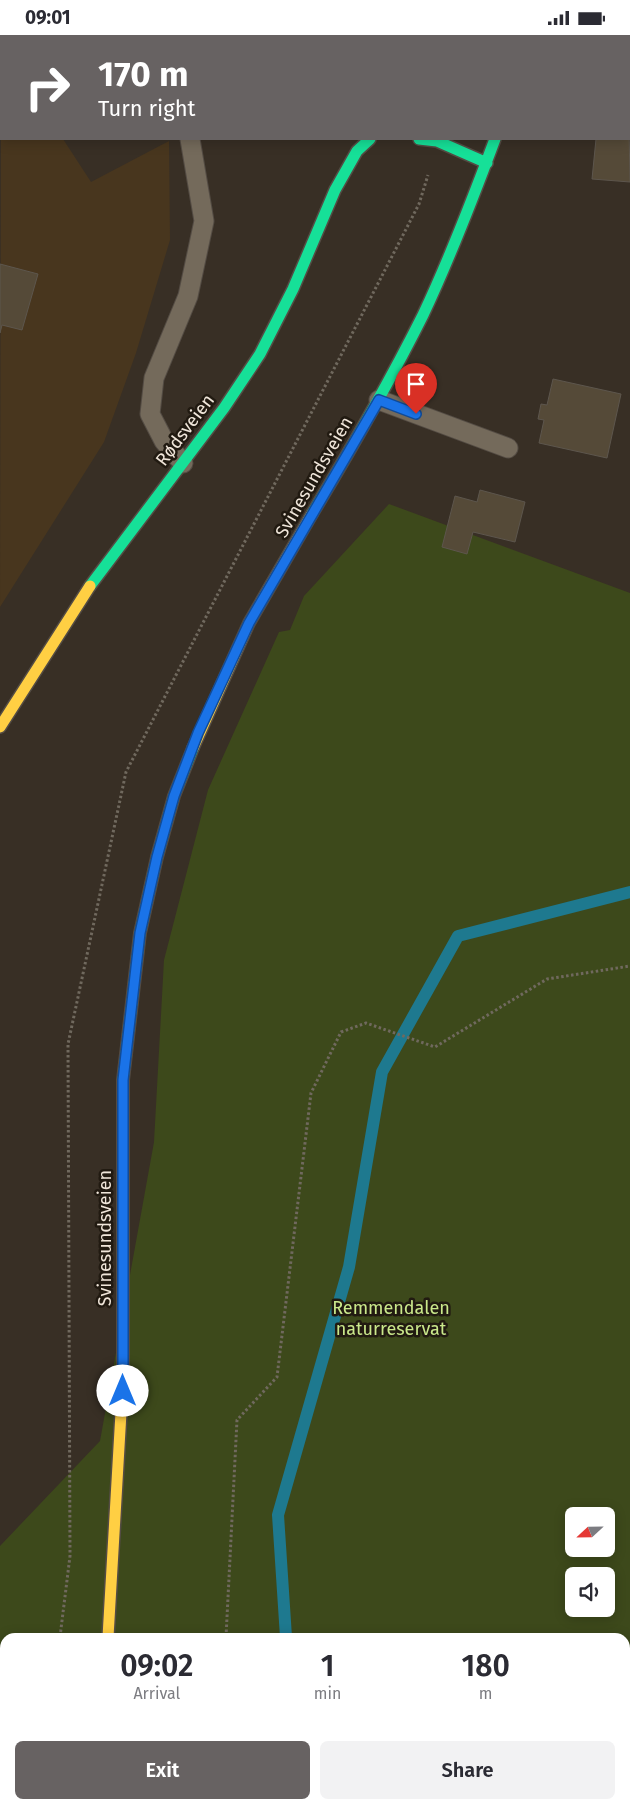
<!DOCTYPE html>
<meta charset="utf-8">
<style>
:root{--surface:#fff;--page:#f2f2f3;--text:#2b2b33;--muted:#7c7c81;--accent:#676262}
body{margin:0;font-family:"Fira Sans",sans-serif;background:var(--page);color:var(--text);height:100vh;display:flex;flex-direction:column;font-size:19px;white-space:nowrap}
*{box-sizing:border-box;margin:0}
p{font-size:16px;color:var(--muted)}
.icon{flex:none;width:28px;height:28px;fill:none;stroke:currentColor;stroke-width:2;stroke-linecap:round;stroke-linejoin:round}
.map{position:relative;flex:1;overflow:hidden}
.panel{position:absolute;left:0px;top:1598px;width:630px;height:176px;display:flex;flex-direction:column;background:var(--surface);border-radius:15px 15px 0 0;box-shadow:0 2px 12px #0003}
.panel>*{flex:none}
.guide{position:absolute;left:0px;top:0px;width:630px;height:105px;box-shadow:0 2px 12px #0003;background:#676262;color:#fff;overflow:hidden}
.needle{width:32px;rotate:248deg}
.tools{position:absolute;left:565px;top:1472px;display:grid;gap:10px}
.tools a{display:grid;place-items:center;width:50px;height:50px;border-radius:8px;background:var(--surface);box-shadow:0 2px 12px #0003;font-size:25px}
.pin{position:absolute;display:grid;place-items:center;width:42px;height:42px;color:#fff;margin:-51px -21px;border-radius:50% 50% 50% 0;rotate:-45deg;box-shadow:0 0 5px #0007}
.pin .icon{rotate:45deg}
.me{position:absolute;width:55px;margin:-28px;rotate:0deg;stroke-linejoin:round;filter:drop-shadow(0 0 4px #0008)}
.turn{display:flex;align-items:center;gap:18px;height:105px;padding:0 15px;font-size:22px}
.turn .icon{width:65px;height:65px;stroke-width:2.5}
.turn b{display:block;font-size:35px;line-height:42px}
.eta{display:flex;justify-content:space-evenly;align-items:center;height:85px;text-align:center}
.eta b{font-size:30px;font-weight:600;line-height:35px}
.button{display:flex;gap:10px;margin-top:auto;padding:10px 15px}
.button a{flex:1;height:58px;border-radius:8px;background:var(--accent);color:#fff;font-size:20px;font-weight:600;line-height:58px;text-align:center}
.button a+a{background:var(--page);color:var(--text)}
.status{display:flex;justify-content:space-between;align-items:center;height:35px;padding:0 25px;background:var(--surface);direction:ltr}
.status svg{height:14px;fill:currentColor}
.map>svg:first-child{display:block}
</style>
<div class="status"><b>09:01</b><svg viewBox="0 0 49 12"><path d="M0 12V9h3v3zM5 12V6h3v6zM10 12V3h3v9zM15 12V0h3v12zM26 1h20v11H26zM47 4h2v5h-2z"/></svg></div>
<div class="map">
<svg width="630" height="1773" viewBox="0 0 630 1773">
<rect width="100%" height="100%" fill="#382f25"/>
<path fill="#48361e" d="M1,73v31h62l28,43 78,-41 1,99 -34,113 -32,89 -104,165z"/>
<path fill="#3d491b" fill-rule="evenodd" d="M389,469l241,89v1215h-630v-262l100,-105 54,-299 10,-182 44,-170 71,-158 11,-2 14,-34zM574,1481h32v33h-32zM574,1541h32v33h-32zM5,1602h620v167h-620z"/>
<g fill="none" stroke-linecap="round" stroke-linejoin="round">
<path stroke="#1e798f" stroke-width="12" d="M286,1602l-8,-122 71,-248 33,-195 76,-136 172,-44
M364,1773l4,-4"/>
</g>
<path fill="#554a38" stroke="#5d564d" d="M629,94l1,53 -38,-3 4,-40h33z
M0,229l38,10 -16,56 -20,-5 -2,8z
M553,344l68,15 -14,64 -68,-15 5,-23 -6,-1 3,-15 6,1z
M480,455l45,12 -10,40 -42,-10 -6,22 -25,-7 13,-51 22,6z"/>
<g fill="none" stroke-linecap="round" stroke-linejoin="round">
<defs>
<path id="lane" d="M203,1l2,-1
M387,1v-1
M379,365l129,48
M183,428l-19,-22 -14,-27 4,-36 34,-82 16,-75 -14,-82"/>
<path id="street" d="M64,1l1,-1
M0,59l1,-1"/>
<path id="fast" d="M525,0v1
M419,104l18,2 50,22
M312,479c39,-65 77,-131 111,-199 27,-57 50,-117 72,-176
M90,551l134,-178 36,-54 33,-65 42,-99 22,-39 13,-12
M123,1343v-298l17,-147 17,-76 17,-61 19,-48
M86,1773l1,-4"/>
<path id="slow" d="M0,692l90,-141
M193,713l56,-125 63,-109
M108,1602l15,-259"/>
</defs>
<use href="#lane" stroke="#544c44" stroke-width="21"/>
<use href="#street" stroke="#544c44" stroke-width="30"/>
<use href="#fast" stroke="#544c44" stroke-width="14"/>
<use href="#slow" stroke="#544c44" stroke-width="14"/>
<path stroke="#70695e" stroke-width="3" stroke-dasharray="2.5 2.5" stroke-linecap="butt" d="M339,0v1
M463,1l1,-1
M60,1602l10,-81 -2,-512 58,-272 293,-568 9,-29
M226,1602l11,-217 40,-43 34,-284 30,-61 25,-9 69,24 112,-68 83,-13
M43,1773v-4
M255,1773l1,-4"/>
<use href="#lane" stroke="#746a5b" stroke-width="19"/>
<use href="#street" stroke="#746a5b" stroke-width="28"/>
<use href="#fast" stroke="#16e098" stroke-width="11"/>
<use href="#slow" stroke="#ffcf43" stroke-width="11"/>
</g>
<g fill="none" stroke-linecap="round" stroke-linejoin="round">
<defs>
<path id="route" d="M123,1356v-311l17,-147 17,-76 17,-61 24,-63 51,-110 130,-223 37,14"/>
</defs>
<use href="#route" stroke="#114b97" stroke-width="12"/>
<use href="#route" stroke="#1a73e8" stroke-width="9"/>
</g>
<g text-anchor="middle" dominant-baseline="central" stroke-width="5" stroke-linejoin="round" paint-order="stroke">
<g font-size="18" fill="#f0e6da" stroke="#211a11">
<text transform="translate(185 395) rotate(-53)">Rødsveien</text>
<text transform="translate(314 442) rotate(-60)">Svinesundsveien</text>
<text transform="translate(105 1203) rotate(-90)">Svinesundsveien</text>
</g>
<g font-size="18" fill="#cae88b" stroke="#211a11">
<text x="391" y="1273">Remmendalen<tspan x="391" dy="21">naturreservat</tspan></text>
</g>
</g>
</svg>
<div class="tools">
<a><svg class="needle" viewBox="-14 -14 28 28"><path d="M0-13l5 13h-10z" fill="#e53935"/><path d="M0 13l5-13h-10z" fill="#7c7c81"/></svg></a>
<a><svg class="icon" aria-label="sound" viewBox="0 0 24 24"><path d="M4 9h4l5-4v14l-5-4H4zM17 9q2 3 0 6"/></svg></a>
</div>
<div class="pin" style="left:416px;top:379px;background:#d93025"><svg class="icon" aria-label="arrive" viewBox="0 0 24 24"><path d="M6 21V4h12l-3 4 3 4H6"/></svg></div>
<svg class="me" style="left:123px;top:1356px" viewBox="-20 -20 40 40"><circle r="19" fill="#fff"/><path d="M0-13L10 11 0 6-10 11z" fill="#1a73e8"/></svg>
<div class="guide">
<div class="turn"><svg class="icon" aria-label="right" viewBox="0 0 24 24"><path d="M7 20v-9h11M14 6l5 5-5 5"/></svg><div><b>170 m</b>Turn right</div></div>
</div>
<section class="panel">
<div class="eta">
<div><b>09:02</b><p>Arrival</p></div>
<div><b>1</b><p>min</p></div>
<div><b>180</b><p>m</p></div>
</div>
<div class="button"><a>Exit</a><a>Share</a></div>
</section>
</div>
